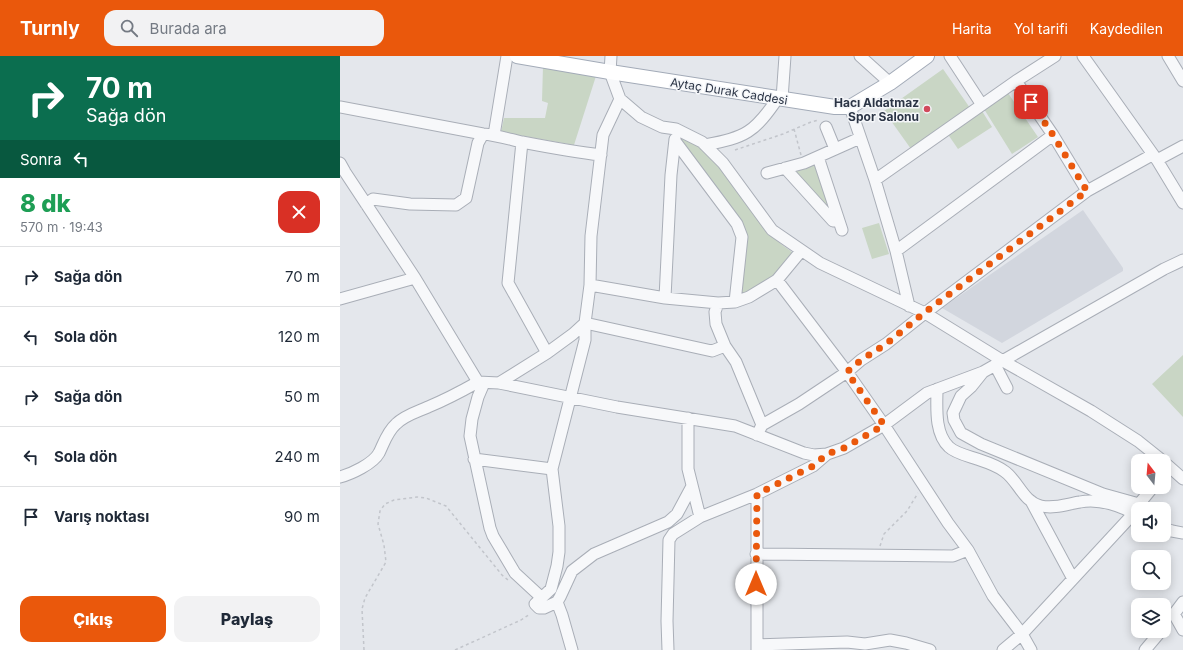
<!DOCTYPE html>
<html lang="tr">
<meta charset="utf-8">
<style>
:root{--surface:#fff;--page:#f2f2f3;--text:#1f2937;--muted:#747a83;--line:#e0e1e3;--accent:#ea580c}
body{margin:0;font-family:Inter,sans-serif;background:var(--page);color:var(--text);height:100vh;display:flex;flex-direction:column;font-size:15px;white-space:nowrap}
*{box-sizing:border-box;margin:0}
p{font-size:13px;color:var(--muted)}
.icon{flex:none;width:22px;height:22px;fill:none;stroke:currentColor;stroke-width:2;stroke-linecap:round;stroke-linejoin:round}
.map{position:relative;flex:1;overflow:hidden}
.sheet{display:flex;flex-direction:column;background:var(--surface);width:340px}
.sheet>*{flex:none}
.hud{background:#0b6e4f;color:#fff;overflow:hidden}
.needle{width:26px;rotate:344deg}
.buttons{position:absolute;left:791px;top:398px;display:grid;gap:8px}
.buttons a{display:grid;place-items:center;width:40px;height:40px;border-radius:8px;background:var(--surface);box-shadow:0 2px 10px #0003;font-size:20px}
.pin{position:absolute;display:grid;place-items:center;width:34px;height:34px;color:#fff;margin:-17px;border-radius:8px;box-shadow:0 2px 6px #0006}
.me{position:absolute;width:44px;margin:-22px;rotate:0deg;stroke-linejoin:round;filter:drop-shadow(0 0 3px #0008)}
.turn{display:flex;align-items:center;gap:14px;height:84px;padding:0 20px;font-size:18px}
.turn .icon{width:52px;height:52px;stroke-width:2.5}
.turn b{display:block;font-size:28px;line-height:34px}
.then{display:flex;align-items:center;height:38px;padding:0 20px;background:#0003;gap:8px;font-size:15px}
.round{display:grid;place-items:center;flex:none;width:42px;height:42px;border-radius:12px;background:var(--page)}
.summary{display:flex;align-items:center;justify-content:space-between;height:68px;padding:0 20px}
h1{font-size:24px;font-weight:800;line-height:30px;color:#1e9e55}
.action{display:flex;gap:8px;margin-top:auto;padding:8px 20px}
.action a{flex:1;height:46px;border-radius:12px;background:var(--accent);color:#fff;font-size:16px;font-weight:800;line-height:46px;text-align:center}
.action a+a{background:var(--page);color:var(--text)}
ul{padding:0;list-style:none}
li{display:flex;align-items:center;gap:12px;height:60px;padding:0 20px;border-top:1px solid var(--line)}
li div{flex:1}
li b{display:block;font-size:15px}
li em{font-style:normal}
header{display:flex;align-items:center;gap:24px;box-sizing:border-box;height:56px;padding:0 20px;background:var(--accent);color:#fff}
header strong{font-size:19px}
nav{display:flex;gap:22px;margin-inline-start:auto;font-size:14px}
.search{width:280px;height:36px;background:var(--page);display:flex;align-items:center;gap:10px;box-sizing:border-box;padding:0 14px;border-radius:12px;color:var(--muted);font-size:15px}
main{display:flex;flex:1;min-height:0}
.map>svg:first-child{display:block}
</style>
<header>
<strong>Turnly</strong>
<div class="search"><svg class="icon" aria-label="search" viewBox="0 0 24 24"><circle cx="10" cy="10" r="6"/><path d="M15 15l6 6"/></svg>Burada ara</div>
<nav><a>Harita</a><a>Yol tarifi</a><a>Kaydedilen</a></nav>
</header>
<main>
<section class="sheet">
<div class="hud">
<div class="turn"><svg class="icon" aria-label="right" viewBox="0 0 24 24"><path d="M7 20v-9h11M14 6l5 5-5 5"/></svg><div><b>70 m</b>Sağa dön</div></div>
<div class="then">Sonra<svg class="icon" aria-label="left" viewBox="0 0 24 24"><path d="M17 20v-9H6M10 6l-5 5 5 5"/></svg></div>
</div>
<div class="summary"><div><h1>8 dk</h1><p>570 m · 19:43</p></div><a class="round" style="background:#d93025;color:#fff"><svg class="icon" aria-label="close" viewBox="0 0 24 24"><path d="M6 6l12 12M18 6L6 18"/></svg></a></div>
<ul>
<li><svg class="icon" aria-label="right" viewBox="0 0 24 24"><path d="M7 20v-9h11M14 6l5 5-5 5"/></svg><div><b>Sağa dön</b></div><em>70 m</em></li>
<li><svg class="icon" aria-label="left" viewBox="0 0 24 24"><path d="M17 20v-9H6M10 6l-5 5 5 5"/></svg><div><b>Sola dön</b></div><em>120 m</em></li>
<li><svg class="icon" aria-label="right" viewBox="0 0 24 24"><path d="M7 20v-9h11M14 6l5 5-5 5"/></svg><div><b>Sağa dön</b></div><em>50 m</em></li>
<li><svg class="icon" aria-label="left" viewBox="0 0 24 24"><path d="M17 20v-9H6M10 6l-5 5 5 5"/></svg><div><b>Sola dön</b></div><em>240 m</em></li>
<li><svg class="icon" aria-label="arrive" viewBox="0 0 24 24"><path d="M6 21V4h12l-3 4 3 4H6"/></svg><div><b>Varış noktası</b></div><em>90 m</em></li>
</ul>
<div class="action"><a>Çıkış</a><a>Paylaş</a></div>
</section>
<div class="map">
<svg width="843" height="594" viewBox="0 0 843 594">
<rect width="100%" height="100%" fill="#e4e7ec"/>
<path fill="#d2d6de" d="M743,154l40,58v3l-121,72 -60,-35z"/>
<path fill="#c9d6c5" d="M203,10l53,10 -22,69 -73,-13 3,-14h41l3,-15 -6,-2z
M603,13l27,39 -59,41 -27,-38z
M668,37l30,44 -26,17 -28,-45z
M642,55l10,16 -34,22 -11,-16z
M343,81c42,18 60,62 88,96 3,3 6,8 10,11 4,4 9,5 12,10 -5,16 -35,35 -50,43l-4,-7 6,-43 -65,-107z
M477,106l18,54 -44,-45z
M539,167l10,31 -17,5 -10,-31z
M843,299v62l-31,-33z"/>
<g fill="none" stroke-linecap="round" stroke-linejoin="round">
<defs>
<path id="minor" d="M271,0l-1,16 10,27 21,18 21,10 14,2 26,13 21,21 49,67 48,33 105,50 78,48 88,50 47,30 25,20
M520,0l30,27
M610,0l32,49
M743,0l74,104 26,43
M828,0l15,25
M676,25l37,54 34,56
M442,43l3,-43
M0,51l143,27c13,1 26,5 39,8 26,5 52,10 79,13
M510,51l25,73 21,71 13,55
M486,71l9,22
M154,79l13,-79
M335,85l62,83 5,13 -7,65
M182,86l-14,141 39,70
M365,89c41,-8 49,-12 73,-47
M478,101l24,73
M817,104l26,-14
M0,107l5,9 70,106 63,104 21,1 118,24 118,19 69,27 10,2 13,-1 17,-6 40,-23 43,-32 56,-21 181,-103 19,-9
M445,112l48,53 5,-1
M427,117l37,-10 56,-25
M535,124l141,-99 39,-25
M26,148l7,-5 37,5 46,1 10,-7 12,-55 5,-9
M556,195l157,-116
M437,224l70,92 37,53 64,98 20,27 25,46 29,38 9,16
M250,229l75,13 53,5 17,-1 14,-5 28,-17 24,-29
M325,242l6,-123 4,-36
M0,243l75,-21
M378,247l-3,9 1,12 9,22 11,16 26,63
M655,309l12,23
M643,316l-12,15 -10,9 -8,17 1,7 7,13 20,11 122,50 36,10 14,-17
M144,327l-6,14 -6,22 -2,17 20,92 3,8 22,37 27,25
M159,327l48,-30 26,-19 12,-11 5,-38 1,-49 12,-101 17,-36
M597,333c0,17 -3,44 12,58 6,6 19,9 28,12 9,3 19,6 27,12 14,9 19,31 37,35 14,3 26,-2 39,-4 19,-4 42,4 58,14
M348,362v51l12,48
M417,379l5,-10 37,-21 48,-32 14,-12 25,-16 39,-31 162,-122 65,-36
M134,403l78,10
M824,406l19,17
M0,421c11,-3 33,-13 39,-24 5,-10 8,-21 17,-29 9,-9 21,-12 32,-17 17,-7 34,-16 50,-25
M352,430l-15,28 -9,8 -74,32 -22,17 -12,26 -3,5 -13,6h-5l-4,-4 16,-15 6,-23 2,-14v-26l-7,-57 33,-129v-17l127,28 13,-5
M417,438v156
M691,445l42,78
M824,472l8,3 11,2
M416,498l197,2 15,-6
M217,546l5,13 10,35
M843,546l-9,12 9,16
M417,589l90,-3 18,2 25,-4 16,3 24,7
M328,594l-1,-29 2,-81 4,-6 27,-17 57,-23 56,-28 14,-12
M663,594l19,-16 112,-121 2,-5
M805,594l16,-19"/>
<path id="major" d="M177,0l93,16 225,35h15l40,-24 37,-27"/>
</defs>
<use href="#minor" stroke="#a9aeb7" stroke-width="13"/>
<use href="#major" stroke="#a3abb8" stroke-width="16"/>
<path stroke="#c2c5cb" stroke-width="1.5" stroke-dasharray="3 3" stroke-linecap="butt" d="M454,73l7,26
M395,94l48,-16 28,-12 8,-2
M540,490l4,-12 23,-23 11,-18
M24,594l-2,-41 3,-11 21,-36 -2,-17 -6,-21 2,-13 5,-7 9,-4 23,-3 9,1 20,8 56,69 6,5
M115,594l66,-30 9,-6"/>
<use href="#minor" stroke="#f7f8fa" stroke-width="11"/>
<use href="#major" stroke="#fff" stroke-width="14"/>
</g>
<g fill="none" stroke-linecap="round" stroke-linejoin="round">
<path stroke="#ea580c" stroke-width="7" stroke-dasharray="0 12.6" d="M416,528l1,-90 56,-28 14,-12 17,-6 40,-23 -37,-53 14,-12 25,-16 38,-31 163,-122 -34,-56 -22,-33"/>
</g>
<circle fill="#d1495b" stroke="#f4f6f9" stroke-width="1.5" cx="587" cy="53" r="4"/>
<g text-anchor="middle" dominant-baseline="central" stroke-width="3" stroke-linejoin="round" paint-order="stroke">
<g font-size="12" fill="#2b3445" stroke="#f4f6f9">
<text transform="translate(389 35) rotate(9)">Aytaç Durak Caddesi</text>
</g>
<g font-size="12" font-weight="bold" fill="#2b3445" stroke="#f4f6f9" text-anchor="end">
<text x="579" y="46">Hacı Aldatmaz<tspan x="579" dy="14">Spor Salonu</tspan></text>
</g>
</g>
</svg>
<div class="buttons">
<a><svg class="needle" viewBox="-14 -14 28 28"><path d="M0-13l5 13h-10z" fill="#e53935"/><path d="M0 13l5-13h-10z" fill="#747a83"/></svg></a>
<a><svg class="icon" aria-label="sound" viewBox="0 0 24 24"><path d="M4 9h4l5-4v14l-5-4H4zM17 9q2 3 0 6"/></svg></a>
<a><svg class="icon" aria-label="search" viewBox="0 0 24 24"><circle cx="10" cy="10" r="6"/><path d="M15 15l6 6"/></svg></a>
<a><svg class="icon" aria-label="layers" viewBox="0 0 24 24"><path d="M12 4l9 5-9 5-9-5zM3 14l9 5 9-5"/></svg></a>
</div>
<div class="pin" style="left:691px;top:46px;background:#d93025"><svg class="icon" aria-label="arrive" viewBox="0 0 24 24"><path d="M6 21V4h12l-3 4 3 4H6"/></svg></div>
<svg class="me" style="left:416px;top:528px" viewBox="-20 -20 40 40"><circle r="19" fill="#fff"/><path d="M0-13L10 11 0 6-10 11z" fill="#ea580c"/></svg>
</div>
</main>
